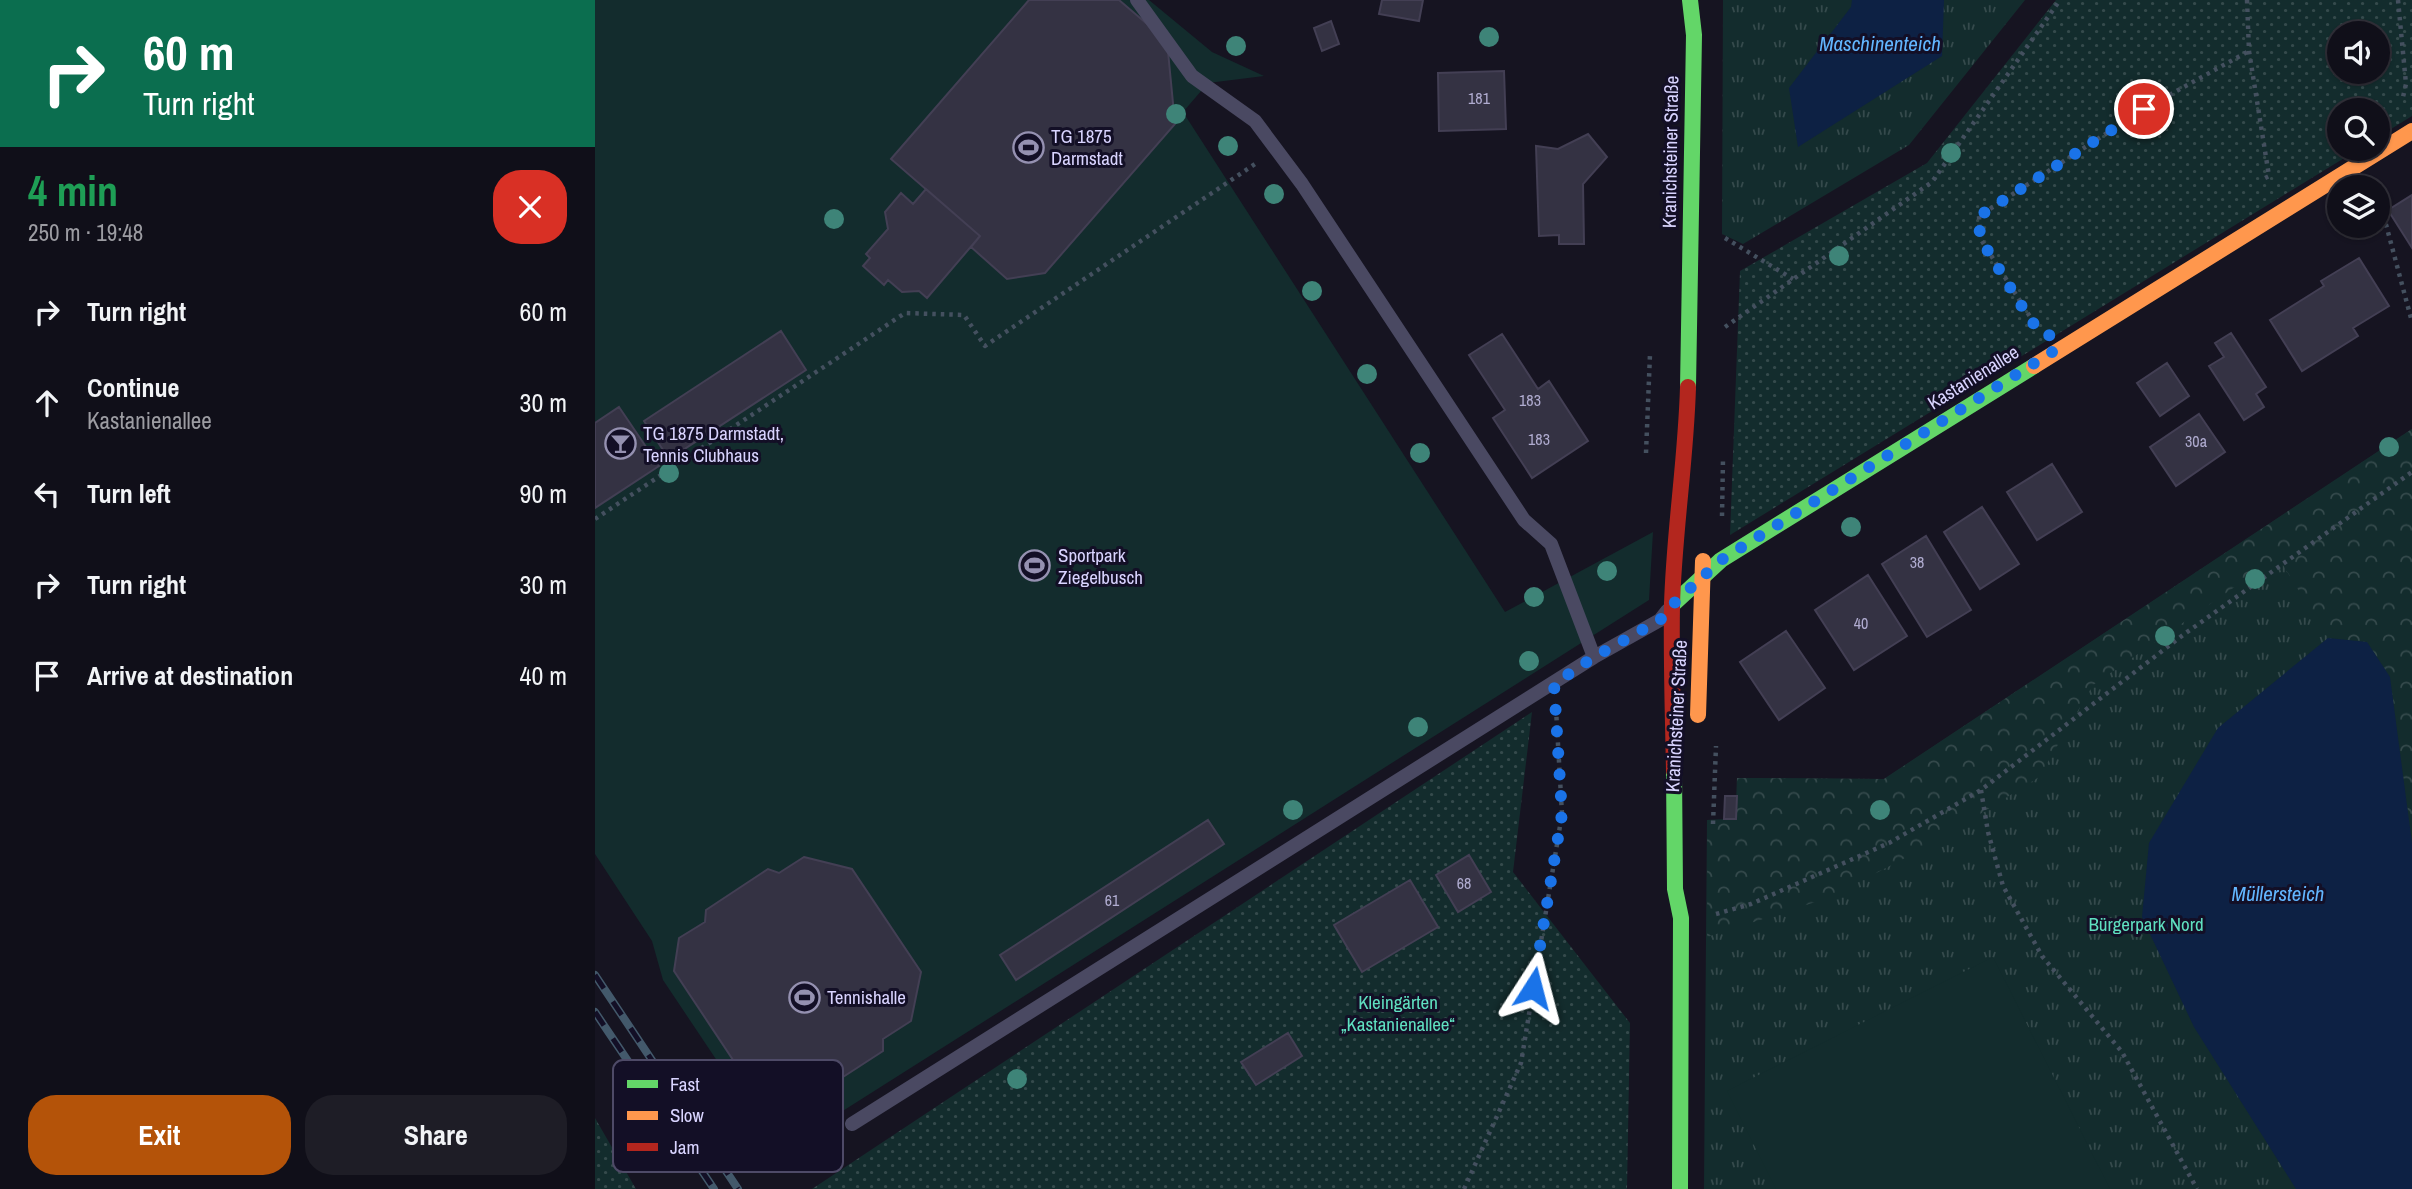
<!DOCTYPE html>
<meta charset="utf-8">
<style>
:root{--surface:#100f19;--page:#1e1d26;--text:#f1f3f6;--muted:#9c9ca2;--line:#302f38;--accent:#b45309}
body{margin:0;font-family:"Archivo Narrow",sans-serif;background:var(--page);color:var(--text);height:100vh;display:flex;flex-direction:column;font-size:26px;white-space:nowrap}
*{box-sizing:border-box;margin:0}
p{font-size:23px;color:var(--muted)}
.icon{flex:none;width:38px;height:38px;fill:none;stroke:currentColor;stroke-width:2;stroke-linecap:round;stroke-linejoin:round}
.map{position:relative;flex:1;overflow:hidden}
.details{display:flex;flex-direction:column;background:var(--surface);width:595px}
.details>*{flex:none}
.banner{background:#0b6e4f;color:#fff;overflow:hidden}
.buttons{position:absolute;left:1732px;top:21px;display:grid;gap:14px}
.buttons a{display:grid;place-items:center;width:63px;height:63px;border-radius:50%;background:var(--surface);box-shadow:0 2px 5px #0004,0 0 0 2px var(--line);font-size:35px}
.pin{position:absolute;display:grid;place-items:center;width:60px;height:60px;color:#fff;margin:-30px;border:4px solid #fff;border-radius:50%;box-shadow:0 2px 7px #0007}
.me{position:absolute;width:77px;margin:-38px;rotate:9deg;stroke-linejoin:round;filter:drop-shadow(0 0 5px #0008)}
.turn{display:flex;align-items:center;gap:24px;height:147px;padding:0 28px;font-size:32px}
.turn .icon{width:91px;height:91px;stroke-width:2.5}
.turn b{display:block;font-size:49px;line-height:60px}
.round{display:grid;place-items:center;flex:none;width:74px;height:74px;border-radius:28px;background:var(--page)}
.overview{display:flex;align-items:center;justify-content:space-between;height:119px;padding:0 28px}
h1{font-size:42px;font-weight:700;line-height:52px;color:#1e9e55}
.action{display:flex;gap:14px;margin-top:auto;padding:14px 28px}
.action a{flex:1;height:80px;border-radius:28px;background:var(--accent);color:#fff;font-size:28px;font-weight:700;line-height:80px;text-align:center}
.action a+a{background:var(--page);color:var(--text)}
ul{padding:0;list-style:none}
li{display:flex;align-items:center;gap:21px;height:91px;padding:0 28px}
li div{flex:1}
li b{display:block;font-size:26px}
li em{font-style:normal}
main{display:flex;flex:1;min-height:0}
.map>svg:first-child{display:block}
</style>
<main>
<section class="details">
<div class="banner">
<div class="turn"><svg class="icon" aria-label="right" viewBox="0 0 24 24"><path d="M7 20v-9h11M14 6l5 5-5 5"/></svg><div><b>60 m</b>Turn right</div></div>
</div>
<div class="overview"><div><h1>4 min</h1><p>250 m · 19:48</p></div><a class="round" style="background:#d93025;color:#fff"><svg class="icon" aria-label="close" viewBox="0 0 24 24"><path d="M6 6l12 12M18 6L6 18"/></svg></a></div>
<ul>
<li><svg class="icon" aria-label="right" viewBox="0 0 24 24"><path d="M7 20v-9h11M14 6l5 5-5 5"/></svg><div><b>Turn right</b></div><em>60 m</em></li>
<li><svg class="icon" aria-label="ahead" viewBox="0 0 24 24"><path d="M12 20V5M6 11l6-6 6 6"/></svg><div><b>Continue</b><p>Kastanienallee</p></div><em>30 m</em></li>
<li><svg class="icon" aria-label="left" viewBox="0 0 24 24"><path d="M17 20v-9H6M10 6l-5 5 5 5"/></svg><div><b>Turn left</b></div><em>90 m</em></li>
<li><svg class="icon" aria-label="right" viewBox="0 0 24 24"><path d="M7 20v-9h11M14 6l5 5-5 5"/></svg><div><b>Turn right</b></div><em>30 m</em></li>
<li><svg class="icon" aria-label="arrive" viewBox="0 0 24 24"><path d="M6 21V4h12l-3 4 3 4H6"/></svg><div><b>Arrive at destination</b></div><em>40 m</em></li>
</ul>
<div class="action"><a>Exit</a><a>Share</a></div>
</section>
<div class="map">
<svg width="1817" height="1189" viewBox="0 0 1817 1189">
<defs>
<pattern id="grass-tufts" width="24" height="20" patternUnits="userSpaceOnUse" patternTransform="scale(1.75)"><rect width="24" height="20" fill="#132c2d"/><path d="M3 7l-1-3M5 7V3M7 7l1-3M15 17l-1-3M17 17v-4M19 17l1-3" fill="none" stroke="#354a4c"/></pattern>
<pattern id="forest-crowns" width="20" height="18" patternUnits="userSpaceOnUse" patternTransform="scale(1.75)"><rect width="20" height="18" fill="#132c2d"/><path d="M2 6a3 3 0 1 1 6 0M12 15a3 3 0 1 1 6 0" fill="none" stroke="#354a4c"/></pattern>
<pattern id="garden-dots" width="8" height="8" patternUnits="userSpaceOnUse" patternTransform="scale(1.75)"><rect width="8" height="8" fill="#132c2d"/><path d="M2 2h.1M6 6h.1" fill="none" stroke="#354a4c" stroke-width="1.8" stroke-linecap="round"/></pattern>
</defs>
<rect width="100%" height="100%" fill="#161421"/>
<path fill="url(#grass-tufts)" d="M1128,0h302l-116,145 -166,99 -21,-10z
M1817,429v760h-708l3,-369 29,-1 1,-41 147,1z"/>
<path fill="url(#forest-crowns)" d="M1817,429v414l-22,-166 -23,-35 -39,-4 -50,-81 -185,128 -54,92 -107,67 -104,54 -121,39v-117l29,-1 1,-41 147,1z"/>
<path fill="url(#garden-dots)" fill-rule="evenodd" d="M1461,0h356v116l-34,21v-27h-38v39h19l-629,386 10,-264 187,-108zM1745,33h38v39h-38z
M937,712l-19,160 117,151 -3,166h-815z
M0,1118l41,71h-41z"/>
<path fill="#132c2d" d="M0,0h554l63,52 52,24 -56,7 -25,29 322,500 148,-80 -4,68 -871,552 -115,-172 -11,-39 -57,-87z
M1398,957l117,232h-334l-49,-98z"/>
<path fill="#0d2144" d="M1257,0h92l-2,56 -144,91 -9,-59 62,-81z
M1733,638l39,4 23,35 22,166v346h-116l-102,-162 -52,-110 7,-74 69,-115z"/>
<path fill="#343243" stroke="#433f54" stroke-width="2" d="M434,0h90l48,41 8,83 -130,149 -38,6 -36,-32 9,-11 -89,-77z
M787,0h41l-4,21 -40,-7z
M736,21l8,23 -17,7 -8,-23z
M909,71l2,58 -67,2 -1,-58z
M993,134l19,23 -24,27 1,60h-25v-9l-20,1 -3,-90 22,3z
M331,189l54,47 -53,62 -8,-7 -17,1 -14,-12 -4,5 -21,-19 7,-8 -4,-4 22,-25 -3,-17 16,-19 12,11z
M1817,195v53l-24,-38z
M1764,258l30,48 -36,22 5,8 -56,35 -32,-51 54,-34 -3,-5z
M186,331l25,39 -137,89 -25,-38z
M1636,333l35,54 -10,7 8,13 -20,13 -35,-54 15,-9 -9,-14z
M907,334l36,55 11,-8 39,60 -56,37 -39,-60 12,-8 -36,-55z
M1572,363l22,33 -29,20 -23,-33z
M24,407l40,59 -64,42v-85z
M1604,414l26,38 -49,34 -26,-39z
M1457,464l30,48 -45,28 -30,-48z
M1387,507l37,57 -39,25 -36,-57z
M1331,536l45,74 -44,27 -45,-73z
M1273,575l39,61 -53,34 -39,-60z
M1191,631l39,57 -46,32 -39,-58z
M1130,796h12l-1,23h-12z
M613,820l16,24 -208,136 -16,-25z
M874,855l22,37 -33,20 -22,-37z
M209,857l48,12 69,103 -10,49 -28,18v12l-60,39 -10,-3 -21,15 -35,-6 -83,-125 5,-33 26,-16 1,-12 62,-41 11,4z
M815,880l28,47 -76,45 -28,-47z
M693,1033l14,23 -46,29 -15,-23z"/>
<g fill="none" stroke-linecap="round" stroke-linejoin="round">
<path stroke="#44505f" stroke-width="4.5" stroke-dasharray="3.5 5" stroke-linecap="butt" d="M1652,0l2,51 20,125 -4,2
M1803,0l8,84 -3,13
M1787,191l-2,11 32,120
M1130,238l68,41
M1439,323l-54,-85 -1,-22 165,-107 105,-58
M1130,327l207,-145 128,-182
M1051,453l4,-99
M1127,516l1,-57
M0,519l310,-206 59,2 21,31 273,-184
M1386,790l7,42 15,54 39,70 80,96 75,137
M1118,824l3,-78
M1121,914l35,-10 138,-61 92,-53 202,-155 229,-163
M869,1189l57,-126 41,-249 -6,-105"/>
<path stroke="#4a4962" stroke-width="14" d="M542,0l55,76 63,45 47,63 222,336 27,24 43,113
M257,1124l742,-467 66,-37 7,-9"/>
<path stroke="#63d668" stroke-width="16" d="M1093,387l6,-352 -4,-35
M1077,605l49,-45 313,-194
M1079,771l1,118 6,29 -1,271"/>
<path stroke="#ff974d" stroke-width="16" d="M1439,366l378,-235
M1103,715l5,-154"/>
<path stroke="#b3261e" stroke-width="16" d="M1079,771c-1,-55 -3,-110 -2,-166 2,-73 14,-145 16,-218"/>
<defs>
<path id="rail" d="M0,975l143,214
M0,1012l119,177"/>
</defs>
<use href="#rail" stroke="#43596b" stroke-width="8"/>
<use href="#rail" stroke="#130f26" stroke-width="5" stroke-dasharray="16" stroke-linecap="butt"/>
</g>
<g fill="#3e8478">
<circle cx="894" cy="37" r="10"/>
<circle cx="641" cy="46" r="10"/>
<circle cx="581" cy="114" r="10"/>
<circle cx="633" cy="146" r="10"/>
<circle cx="1356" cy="153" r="10"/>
<circle cx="679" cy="194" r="10"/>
<circle cx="239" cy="219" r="10"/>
<circle cx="1244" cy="256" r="10"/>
<circle cx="717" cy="291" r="10"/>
<circle cx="772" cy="374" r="10"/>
<circle cx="1794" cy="447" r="10"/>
<circle cx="825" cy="453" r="10"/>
<circle cx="74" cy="473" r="10"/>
<circle cx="1256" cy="527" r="10"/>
<circle cx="1012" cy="571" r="10"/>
<circle cx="1660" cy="579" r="10"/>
<circle cx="939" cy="597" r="10"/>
<circle cx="1570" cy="636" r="10"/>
<circle cx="934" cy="661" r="10"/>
<circle cx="823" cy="727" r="10"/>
<circle cx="698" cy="810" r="10"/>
<circle cx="1285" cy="810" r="10"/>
<circle cx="422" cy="1079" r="10"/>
</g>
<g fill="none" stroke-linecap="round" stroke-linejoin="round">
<path stroke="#1a73e8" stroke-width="12" stroke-dasharray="0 21.6" d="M938,988l29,-174 -8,-130 40,-27 66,-37 12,-15 49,-45 336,-211 -13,-23 -12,-3 -52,-85 -1,-22 165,-107"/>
</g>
<defs>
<symbol id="stadium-ring" viewBox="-11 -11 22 22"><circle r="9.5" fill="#130f26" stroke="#9591b1" stroke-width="1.5"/><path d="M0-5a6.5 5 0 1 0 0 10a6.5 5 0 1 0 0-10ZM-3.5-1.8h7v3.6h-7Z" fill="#9591b1"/></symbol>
<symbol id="bar-ring" viewBox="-11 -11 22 22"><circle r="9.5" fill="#130f26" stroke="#9591b1" stroke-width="1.5"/><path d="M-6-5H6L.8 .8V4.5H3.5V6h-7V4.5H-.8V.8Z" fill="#9591b1"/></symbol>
</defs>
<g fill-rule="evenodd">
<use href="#stadium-ring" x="416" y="130" width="35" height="35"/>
<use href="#bar-ring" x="8" y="426" width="35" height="35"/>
<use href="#stadium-ring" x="422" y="548" width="35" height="35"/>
<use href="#stadium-ring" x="192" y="980" width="35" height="35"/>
</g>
<g text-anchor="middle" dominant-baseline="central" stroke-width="6" stroke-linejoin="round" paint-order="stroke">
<g font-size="16" fill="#b0acd0">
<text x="884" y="98">181</text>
<text x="935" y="400">183</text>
<text x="944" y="439">183</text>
<text x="1601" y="441">30a</text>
<text x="1322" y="562">38</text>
<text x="1266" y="623">40</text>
<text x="869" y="883">68</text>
<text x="517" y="900">61</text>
</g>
<g font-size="19" fill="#d9d4ff" stroke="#130f26" text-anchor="start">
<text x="456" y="136">TG 1875<tspan x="456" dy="22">Darmstadt</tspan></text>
<text x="48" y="433">TG 1875 Darmstadt,<tspan x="48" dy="22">Tennis Clubhaus</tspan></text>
<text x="463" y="555">Sportpark<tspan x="463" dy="22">Ziegelbusch</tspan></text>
<text x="232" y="997">Tennishalle</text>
</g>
<g font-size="19" fill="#d9d4ff" stroke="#130f26">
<text transform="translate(1075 152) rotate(-89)">Kranichsteiner Straße</text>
<text transform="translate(1378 377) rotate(-32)">Kastanienallee</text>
<text transform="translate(1081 716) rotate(-87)">Kranichsteiner Straße</text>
</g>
<g font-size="19" fill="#5fe0c0" stroke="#130f26">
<text x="1551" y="924">Bürgerpark Nord</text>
<text x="803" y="1002">Kleingärten<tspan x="803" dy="22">„Kastanienallee“</tspan></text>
</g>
<g font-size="21" font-style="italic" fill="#62b6ff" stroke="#130f26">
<text x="1285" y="43">Maschinenteich</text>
<text x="1683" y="893">Müllersteich</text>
</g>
</g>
<rect x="18" y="1060" width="230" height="112" rx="10" fill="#130f26" stroke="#4e4a67" stroke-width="2"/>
<rect x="32" y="1080" width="31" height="8" fill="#63d668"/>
<rect x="32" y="1111" width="31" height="9" fill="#ff974d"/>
<rect x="32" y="1143" width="31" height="8" fill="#b3261e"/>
<g font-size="19" fill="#d9d4ff">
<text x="75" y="1091">Fast</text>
<text x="75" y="1122">Slow</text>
<text x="75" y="1154">Jam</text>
</g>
</svg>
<div class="buttons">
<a><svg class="icon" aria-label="sound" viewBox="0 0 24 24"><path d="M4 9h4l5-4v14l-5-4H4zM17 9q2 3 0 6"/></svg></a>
<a><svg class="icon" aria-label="search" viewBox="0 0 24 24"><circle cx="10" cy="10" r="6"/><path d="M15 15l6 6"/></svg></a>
<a><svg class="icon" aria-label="layers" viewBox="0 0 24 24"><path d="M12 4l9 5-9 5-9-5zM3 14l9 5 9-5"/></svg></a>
</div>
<div class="pin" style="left:1549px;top:109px;background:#d93025"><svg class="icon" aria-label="arrive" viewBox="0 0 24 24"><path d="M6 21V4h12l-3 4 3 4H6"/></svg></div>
<svg class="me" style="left:938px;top:988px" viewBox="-20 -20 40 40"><path d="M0-17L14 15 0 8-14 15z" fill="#1a73e8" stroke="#fff" stroke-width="4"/></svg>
</div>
</main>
